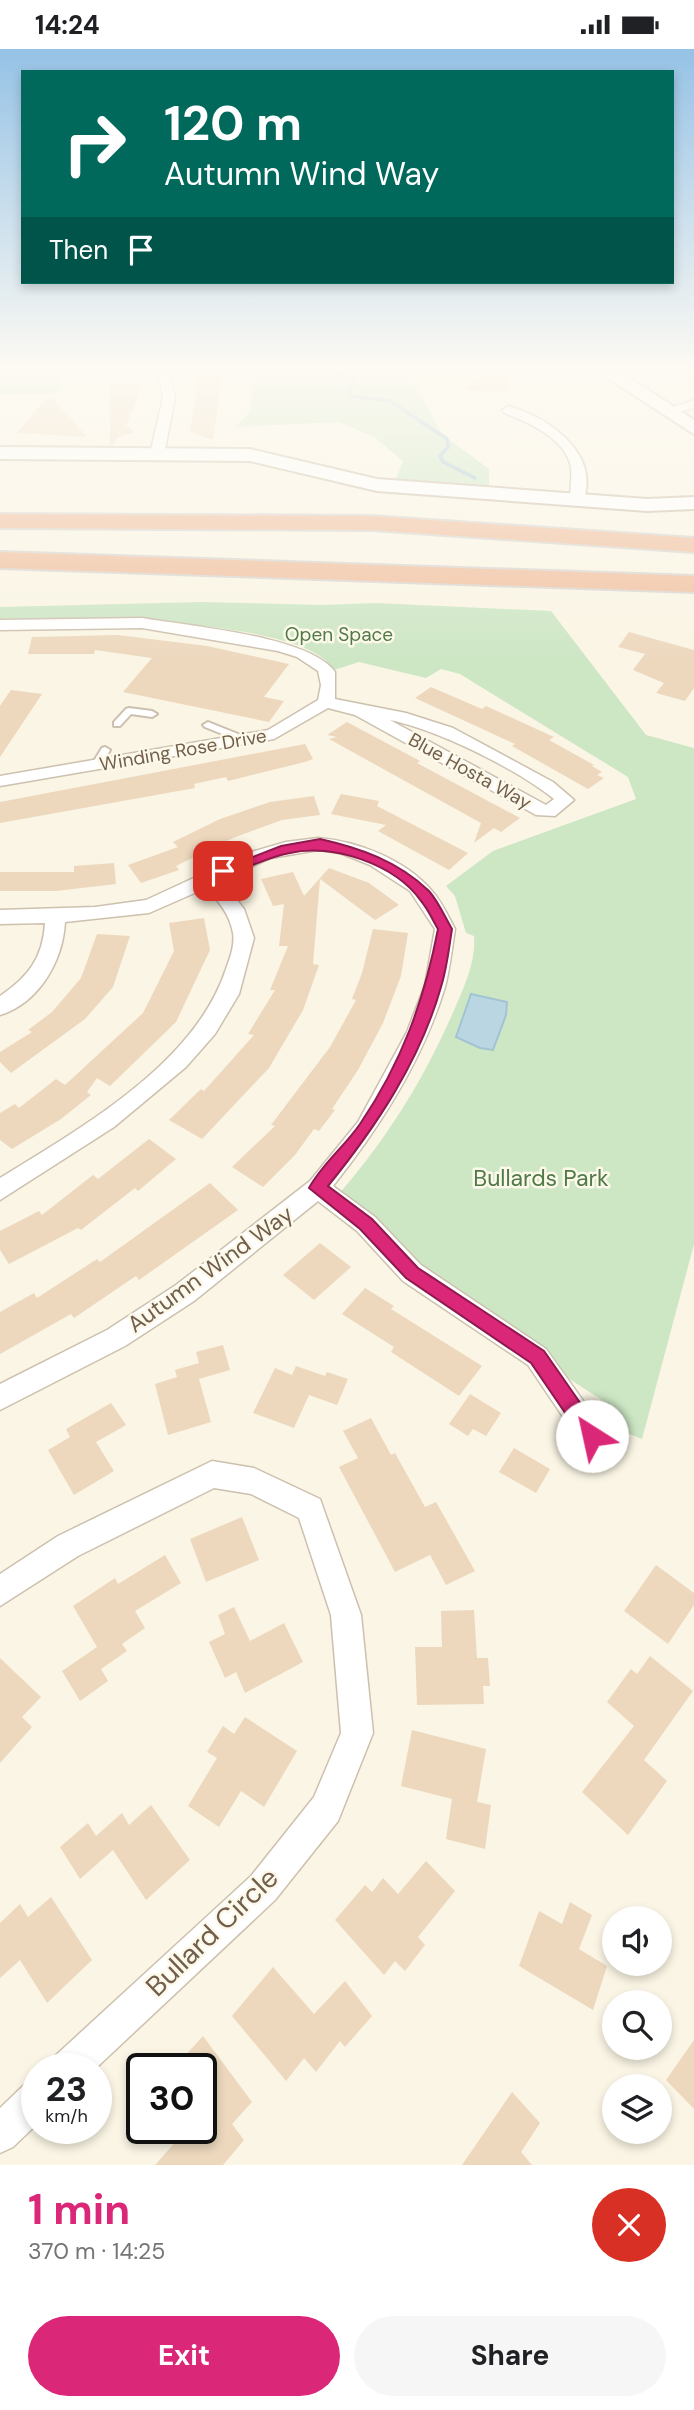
<!DOCTYPE html>
<meta charset="utf-8">
<style>
:root{--surface:#fff;--page:#f6f6f6;--text:#202124;--muted:#757577;--accent:#db2777}
body{margin:0;font-family:"DM Sans",sans-serif;background:var(--page);color:var(--text);height:100vh;display:flex;flex-direction:column;font-size:26px;white-space:nowrap}
*{box-sizing:border-box;margin:0}
p{font-size:23px;color:var(--muted)}
.icon{flex:none;width:38px;height:38px;fill:none;stroke:currentColor;stroke-width:2;stroke-linecap:round;stroke-linejoin:round}
.map{position:relative;height:2116px;overflow:hidden}
.drawer{display:flex;flex-direction:column;background:var(--surface);flex:1}
.drawer>*{flex:none}
.banner{position:absolute;left:21px;top:21px;width:653px;height:214px;border-radius:0px;box-shadow:0 4px 10px #0003;background:#00695c;color:#fff;overflow:hidden}
.tools{position:absolute;left:602px;top:1857px;display:grid;gap:14px}
.tools a{display:grid;place-items:center;width:70px;height:70px;border-radius:50%;background:var(--surface);box-shadow:0 4px 10px #0003;font-size:35px}
.speed{position:absolute;left:21px;top:2004px;display:flex;gap:14px;font-size:35px;font-weight:700;text-align:center}
.speed>*{display:grid;place-content:center;width:91px;height:91px;border-radius:50%;background:var(--surface);box-shadow:0 4px 10px #0003;line-height:1}
.speed small{font-size:18px;font-weight:400}
.speed .limit{border:4px solid #111;border-radius:10px;background:#fff;color:#111}
.pin{position:absolute;display:grid;place-items:center;width:60px;height:60px;color:#fff;margin:-30px;border-radius:14px;box-shadow:0 4px 10px #0006}
.me{position:absolute;width:77px;margin:-38px;rotate:325deg;stroke-linejoin:round;filter:drop-shadow(0 0 5px #0008)}
.turn{display:flex;align-items:center;gap:24px;height:147px;padding:0 28px;font-size:32px}
.turn .icon{width:91px;height:91px;stroke-width:2.5}
.turn b{display:block;font-size:49px;line-height:60px}
.then{display:flex;align-items:center;height:66px;padding:0 28px;background:#0003;gap:14px;font-size:26px}
.round{display:grid;place-items:center;flex:none;width:74px;height:74px;border-radius:37px;background:var(--page)}
.headline{display:flex;align-items:center;justify-content:space-between;height:119px;padding:0 28px}
h1{font-size:42px;font-weight:700;line-height:52px;color:var(--accent)}
.primary-button{display:flex;gap:14px;margin-top:auto;padding:14px 28px}
.primary-button a{flex:1;height:80px;border-radius:42px;background:var(--accent);color:#fff;font-size:28px;font-weight:700;line-height:80px;text-align:center}
.primary-button a+a{background:var(--page);color:var(--text)}
.status{display:flex;justify-content:space-between;align-items:center;height:49px;padding:0 35px;background:var(--surface);direction:ltr}
.status svg{height:19px;fill:currentColor}
.map>svg:first-child{display:block}
</style>
<div class="status"><b>14:24</b><svg viewBox="0 0 49 12"><path d="M0 12V9h3v3zM5 12V6h3v6zM10 12V3h3v9zM15 12V0h3v12zM26 1h20v11H26zM47 4h2v5h-2z"/></svg></div>
<div class="map">
<svg width="694" height="2116" viewBox="0 0 694 2116">
<rect width="100%" height="100%" fill="#faf5e4"/>
<path fill="#cde6c4" d="M0,317h68l-7,10 -1,17 -60,2z
M249,317h156l37,68 47,35v17l-94,-6 8,-19 -29,-24 -35,-15 -104,5 15,-15 4,-41z
M201,553l121,3 54,-2 175,8 95,124 48,13v496l-52,195 -23,-9 -8,-24 -192,-125 -88,-78c53,-59 93,-123 124,-195 10,-23 21,-47 19,-72l-8,-3 -11,-37 -9,-10 47,-35 143,-52 -8,-22 -168,-103 -19,-5 -15,9 -67,-16 -25,8c-28,-53 -275,-54 -334,-51v-12z"/>
<path fill="#bad6e2" stroke="#a1c4d3" stroke-width="2" d="M471,945l36,8 -1,13 -13,35 -13,-2 -24,-11z"/>
<g fill="none" stroke-linecap="round" stroke-linejoin="round">
<path stroke="#a1c4d3" stroke-width="3.5" d="M317,317l39,13 -7,12 2,5 39,5 57,38 1,8 -8,9 3,6 32,16"/>
</g>
<path fill="#edd8be" d="M494,317h16l-4,26 -41,-2z
M215,319l8,1 -10,71 -23,-8 8,-50 -4,-12z
M110,335h34l-18,41 9,7 -17,5 -5,8h-3z
M53,350l34,38 -70,-4 27,-32z
M629,583l65,18v38l-9,13 -29,-8 8,-10 -31,-13 12,-16 -27,-7z
M118,586l89,11 82,18 -25,33 20,4 -15,21 -146,-30 29,-34 -57,-8 -1,4h-66l4,-17z
M431,638l51,22 4,-3 68,31 -5,3 45,25 -2,1 10,6 -5,3 7,3 -16,11 -76,-43 3,-2 -100,-46z
M11,641l31,4 -42,63v-51z
M347,673l73,39 -3,2 103,55 -19,14 -7,-4 -20,15 7,-20 -152,-84 8,-2 -10,-2z
M305,695l8,15 -8,3 -77,19 -2,-4 -32,7 1,4 -195,35v-21z
M341,745l38,7 -2,5 91,47 -19,17 -71,-39 8,-6 -55,-11z
M314,747l6,19 -38,5 -49,18 -57,28 3,4 -38,13 -13,-18 50,-18 -5,-5 47,-23 50,-17z
M114,814l2,21 -60,7h-56v-19h74v-6z
M329,819l40,15 30,22 -24,15 -55,-41 -7,85 6,1 -16,45 -34,58 -67,71 -33,-19 32,-31 3,2 50,-56 -6,-1 27,-44h-5l18,-44h-9l5,-42 -11,2 -12,-27 32,-7 11,24z
M204,869l6,32 -34,72 -66,64 -13,-8 -10,14 4,3 -30,24 -49,30 -12,-9v-27l15,-9 4,4 37,-29 9,6 78,-72 31,-62 -5,-28z
M373,880l35,4 -7,43 -18,47 -25,47 -26,39 3,1 -16,21 -5,-2 -19,26 -32,32 -31,-20 43,-41 -4,-1 59,-78 26,-47 -4,-1 10,-26z
M97,885l33,2 -17,51 -28,32 -74,54 -11,-11v-10l32,-20 -4,-2 24,-18 29,-34z
M149,1090l27,20 -38,32 -3,-3 -54,42 -3,-2 -69,36 -9,-14v-19l39,-20 3,4 51,-40 5,4z
M210,1134l28,27 -99,70 -3,-4 -62,42 -3,-4 -71,40v-42l34,-19 3,5 60,-39 3,3z
M320,1194l31,24 -37,33 -31,-25z
M365,1239l29,18 -3,3 91,57 -23,30 -68,-44 3,-5 -52,-33z
M223,1296l7,25 -31,9 12,43 -43,13 -13,-51 22,-7 -2,-7 24,-7 -3,-11z
M296,1317l29,10 2,-4 21,7 -11,26 -28,-10 -15,33 -41,-15 22,-45 17,7z
M470,1345l31,19 -15,23 -13,-7 -5,7 -19,-12z
M111,1354l15,22 -30,17 18,29 -40,24 -26,-45 22,-13 -4,-8z
M371,1369l20,37 4,-2 30,54 11,-5 39,69 -29,14 -16,-30 -35,17 -56,-105 19,-9 -15,-27z
M514,1399l36,21 -14,24 -37,-21z
M242,1468l17,43 -53,22 -16,-43z
M165,1506l16,28 -46,28 10,17 -23,16 5,7 -26,18 7,12 -28,20 -18,-30 35,-24 -24,-41 42,-28 3,6z
M656,1516l38,28v12l-26,39 -44,-33z
M234,1558l16,34 34,-18 19,39 -58,31 -9,-21 -11,6 -16,-36 16,-8 -7,-19z
M474,1561l3,48h11l2,28h-7l1,18 -67,1 -2,-58h27l-1,-36z
M650,1607l43,35 -49,69 23,21 -39,54 -46,-43 52,-66 -27,-24 24,-33 6,5z
M0,1609l41,39 -19,20 10,10 -32,36z
M245,1668l52,34 -33,56 -23,-16 -22,36 -31,-21 29,-48 -10,-6 16,-26 11,8z
M412,1681l74,19 -9,53 14,3 -6,44 -39,-10 6,-40 -51,-13z
M151,1756l39,55 -44,40 -33,-50 -33,29 -20,-32 28,-24 8,13 26,-23 7,12z
M426,1812l29,30 -37,46 7,8 -20,26 -10,-10 -11,14 -49,-55 30,-35 7,7 11,-14 15,16z
M51,1848l41,63 -45,43 -27,-43 -20,18v-55l20,-19 8,13z
M570,1853l22,13 -13,34 28,17 -14,44 -74,-44 20,-55 23,13z
M273,1918l41,47 31,-33 27,35 -27,31 -5,-6 -24,31 -12,-14 -18,23 -54,-65z
M203,1987l49,66 -20,22 12,16 -21,25h-68l33,-37h13v-59h-28z
M694,1991v69l-28,-29z
M512,2043l28,31 -19,29 11,13h-70z"/>
<g fill="none" stroke-linecap="round" stroke-linejoin="round">
<defs>
<path id="lane" d="M129,659l23,3 5,3 -5,3 -21,-3 -11,12h-6v-4l12,-13z
M208,673l40,16 2,2 -2,2h-6l-37,-15 -2,-2z
M105,698l5,3 -9,16 -2,2h-6l-2,-2 11,-18z"/>
<path id="street" d="M157,317h12l6,32 -11,56 -7,4 -7,-4 13,-56z
M694,351v8l-27,7 -6,-4z
M508,357c41,11 95,49 74,98l-12,-3c0,-11 2,-23 1,-34 -6,-29 -43,-45 -67,-54l-2,-3z
M142,569c46,8 168,18 193,54v27l71,14 47,15 100,54 21,18 -19,16 -19,-1 -181,-100 -27,-7 -54,31 -274,47v-10l268,-46 50,-30 3,-15 -3,-14 -21,-14 -19,-6 -136,-23 -142,2v-10zM390,671c48,10 125,48 164,79l-8,6z
M318,789c40,3 88,22 114,53 10,11 16,25 23,38 -3,19 -5,39 -10,58 -22,73 -65,140 -112,199l42,31 46,48 125,84 56,78 4,9 -4,9 -10,4 -10,-4 -54,-80 -125,-84 -46,-50 -39,-30 -124,100 -69,45 -125,64v-26l107,-54 69,-45 134,-104 48,-59 49,-90 18,-47 10,-56 -25,-38 -40,-26 -30,-12 -22,-3 -47,8 -50,22 23,29 10,29 -15,56 -24,40 -29,33 -72,60 -114,73v-22c81,-50 195,-114 226,-209 4,-11 9,-24 7,-36 -3,-18 -14,-32 -27,-45l-57,25 -84,9c-2,39 -26,81 -65,93v-19c28,-19 43,-38 45,-73l-45,1v-14l95,-3 51,-7 102,-47 38,-11z
M212,1412l42,7 66,31 41,116 12,118 -35,88 -63,79 -180,169h-45l5,-13 196,-180 63,-79 27,-64 -10,-118 -32,-97 -48,-24 -37,-6 -136,68 -78,50v-32l58,-38z
M37,2031v44l-24,23 -13,6v-45l24,-23z"/>
<path id="secondary" d="M589,317h22l83,54v14z
M0,398l250,2 127,30 270,20 47,-2v12l-47,2 -270,-20 -127,-30 -250,-2z"/>
<path id="highway" d="M0,465l372,2 322,22v14l-322,-22 -372,-2z
M0,503l694,24v16l-694,-24z"/>
</defs>
<use href="#lane" stroke="#cdc0ae" stroke-width="4"/>
<use href="#street" stroke="#cdc0ae" stroke-width="3"/>
<use href="#secondary" stroke="#cdbfaa" stroke-width="4"/>
<use href="#highway" stroke="#dad5d0" stroke-width="4"/>
<use href="#lane" fill="#fff" fill-rule="evenodd"/>
<use href="#street" fill="#fff" fill-rule="evenodd"/>
<use href="#secondary" fill="#fff" fill-rule="evenodd"/>
<use href="#highway" fill="#f0c09f" fill-rule="evenodd"/>
</g>
<linearGradient id="sky" x2="0" y2="1"><stop stop-color="#95c2e6"/><stop offset="0.52" stop-color="#fdfaf3"/><stop offset="1" stop-color="#fdfaf3" stop-opacity="0"/></linearGradient>
<rect width="694" height="614" fill="url(#sky)"/>
<path fill="#db2777" stroke="#8e194d" stroke-width="2" d="M320,790c40,9 78,22 109,52 9,10 16,26 23,38 -3,19 -5,39 -11,58 -21,74 -65,140 -113,199l44,33 46,49 126,83 55,79 2,6 -2,6 -7,3 -7,-3 -54,-79 -125,-85 -46,-49 -51,-41c13,-24 36,-42 51,-64 42,-62 64,-123 78,-195 -6,-10 -10,-20 -17,-28 -26,-37 -89,-58 -131,-48 -23,4 -44,16 -67,23l-6,-5 64,-25z"/>
<g text-anchor="middle" dominant-baseline="central" stroke-width="5" stroke-linejoin="round" paint-order="stroke">
<g font-size="19" fill="#507b48" stroke="#fdf9ea">
<text x="339" y="585">Open Space</text>
</g>
<g font-size="19" fill="#715e4c" stroke="#fdf9ea">
<text transform="translate(183 701) rotate(-10)">Winding Rose Drive</text>
<text transform="translate(470 722) rotate(29)">Blue Hosta Way</text>
</g>
<g font-size="23" fill="#507b48" stroke="#fdf9ea">
<text x="541" y="1129">Bullards Park</text>
</g>
<g font-size="23" fill="#715e4c" stroke="#fdf9ea">
<text transform="translate(210 1220) rotate(-36)">Autumn Wind Way</text>
</g>
<g font-size="28" fill="#715e4c" stroke="#fdf9ea">
<text transform="translate(212 1883) rotate(-44)">Bullard Circle</text>
</g>
</g>
</svg>
<div class="tools">
<a><svg class="icon" aria-label="sound" viewBox="0 0 24 24"><path d="M4 9h4l5-4v14l-5-4H4zM17 9q2 3 0 6"/></svg></a>
<a><svg class="icon" aria-label="search" viewBox="0 0 24 24"><circle cx="10" cy="10" r="6"/><path d="M15 15l6 6"/></svg></a>
<a><svg class="icon" aria-label="layers" viewBox="0 0 24 24"><path d="M12 4l9 5-9 5-9-5zM3 14l9 5 9-5"/></svg></a>
</div>
<div class="speed"><div>23<small>km/h</small></div><div class="limit">30</div></div>
<div class="pin" style="left:223px;top:822px;background:#d93025"><svg class="icon" aria-label="arrive" viewBox="0 0 24 24"><path d="M6 21V4h12l-3 4 3 4H6"/></svg></div>
<svg class="me" style="left:592px;top:1387px" viewBox="-20 -20 40 40"><circle r="19" fill="#fff"/><path d="M0-13L10 11 0 6-10 11z" fill="#db2777"/></svg>
<div class="banner">
<div class="turn"><svg class="icon" aria-label="right" viewBox="0 0 24 24"><path d="M7 20v-9h11M14 6l5 5-5 5"/></svg><div><b>120 m</b>Autumn Wind Way</div></div>
<div class="then">Then<svg class="icon" aria-label="arrive" viewBox="0 0 24 24"><path d="M6 21V4h12l-3 4 3 4H6"/></svg></div>
</div>
</div>
<section class="drawer">
<div class="headline"><div><h1>1 min</h1><p>370 m · 14:25</p></div><a class="round" style="background:#d93025;color:#fff"><svg class="icon" aria-label="close" viewBox="0 0 24 24"><path d="M6 6l12 12M18 6L6 18"/></svg></a></div>
<div class="primary-button"><a>Exit</a><a>Share</a></div>
</section>
